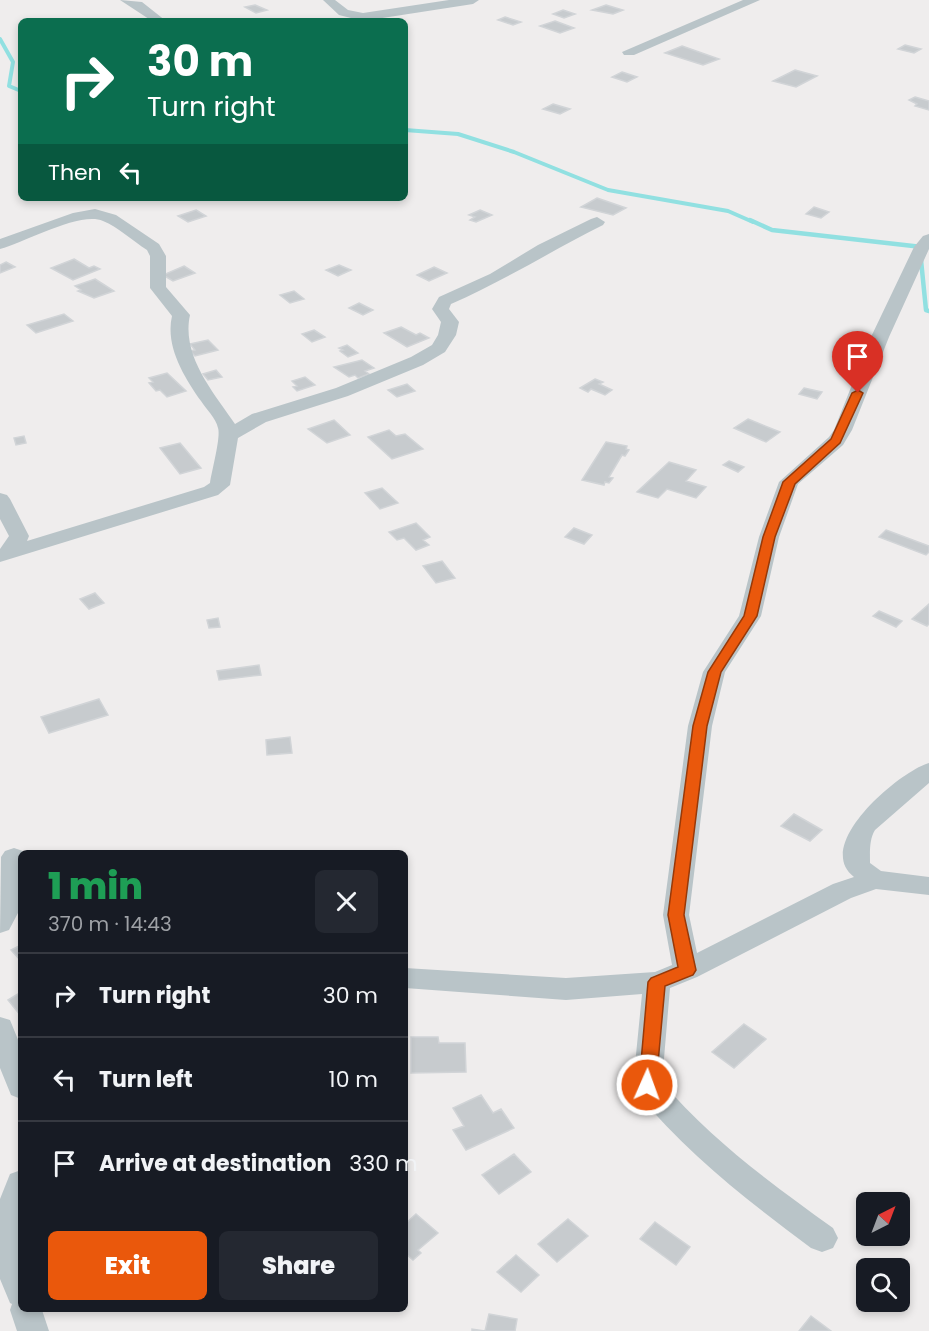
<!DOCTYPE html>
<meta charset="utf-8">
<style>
:root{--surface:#171b24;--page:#242831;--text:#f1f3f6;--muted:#9ea1a6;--line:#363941;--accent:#ea580c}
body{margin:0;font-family:Poppins,sans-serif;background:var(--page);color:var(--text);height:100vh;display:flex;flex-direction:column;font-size:22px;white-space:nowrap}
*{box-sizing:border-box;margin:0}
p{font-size:20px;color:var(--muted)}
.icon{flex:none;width:33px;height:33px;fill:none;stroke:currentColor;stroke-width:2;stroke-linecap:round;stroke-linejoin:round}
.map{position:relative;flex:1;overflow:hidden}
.sheet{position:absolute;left:18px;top:850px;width:390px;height:462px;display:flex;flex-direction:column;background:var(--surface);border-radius:9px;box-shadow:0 3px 9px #0003}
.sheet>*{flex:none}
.hud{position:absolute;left:18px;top:18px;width:390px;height:183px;border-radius:9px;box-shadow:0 3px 9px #0003;background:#0b6e4f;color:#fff;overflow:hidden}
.needle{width:39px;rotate:42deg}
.tools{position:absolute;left:856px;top:1192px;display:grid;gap:12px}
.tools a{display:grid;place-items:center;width:54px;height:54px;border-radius:9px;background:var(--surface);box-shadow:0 3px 9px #0003;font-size:30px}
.pin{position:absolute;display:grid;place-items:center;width:51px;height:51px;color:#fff;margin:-62px -26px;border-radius:50% 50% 50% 0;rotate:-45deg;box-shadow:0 0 6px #0007}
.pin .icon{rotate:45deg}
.me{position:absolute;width:66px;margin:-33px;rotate:2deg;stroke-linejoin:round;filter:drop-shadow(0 0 4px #0008)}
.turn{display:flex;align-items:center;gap:21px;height:126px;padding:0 30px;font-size:27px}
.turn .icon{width:78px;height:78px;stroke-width:2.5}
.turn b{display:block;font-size:42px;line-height:51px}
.then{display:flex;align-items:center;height:57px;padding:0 30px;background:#0003;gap:12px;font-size:22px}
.round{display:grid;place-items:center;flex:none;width:63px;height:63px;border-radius:9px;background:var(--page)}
.summary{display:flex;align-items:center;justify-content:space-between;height:102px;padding:0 30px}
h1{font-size:36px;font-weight:800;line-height:45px;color:#1e9e55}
.primary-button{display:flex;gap:12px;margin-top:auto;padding:12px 30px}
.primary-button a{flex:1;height:69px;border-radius:9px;background:var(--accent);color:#fff;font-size:24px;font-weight:800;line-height:69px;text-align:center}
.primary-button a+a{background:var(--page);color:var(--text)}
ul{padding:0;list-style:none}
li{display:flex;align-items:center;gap:18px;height:84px;padding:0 30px;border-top:2px solid var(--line)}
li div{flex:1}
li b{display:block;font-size:22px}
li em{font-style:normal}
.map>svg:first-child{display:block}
</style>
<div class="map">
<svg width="929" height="1331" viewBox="0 0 929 1331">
<rect width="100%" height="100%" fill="#efeded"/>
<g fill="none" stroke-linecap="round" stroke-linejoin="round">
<path stroke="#91e0e1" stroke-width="4" d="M0,39l13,23 -4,24 12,5
M405,130l53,4 56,18 94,38 120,21 25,11"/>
<path stroke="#91e0e1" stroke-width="4.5" d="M750,220l22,10 150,17
M921,260l5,50 3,1"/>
</g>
<path fill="#c7cbce" stroke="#d1d4d7" stroke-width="1.5" d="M255,5l12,5 -11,3 -11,-6z
M606,5l17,5 -10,4 -21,-4z
M563,10l12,4 -11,4 -11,-4z
M505,17l16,5 -8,3 -15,-5z
M555,21l19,7 -14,5 -20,-7z
M905,45l16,4 -7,4 -16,-4z
M682,46l37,13 -16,6 -38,-12z
M795,70l22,6 -21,11 -23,-6z
M622,72l15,5 -10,5 -15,-5z
M915,97l14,4v9l-14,-4 2,-2 -8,-4z
M553,104l17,5 -10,5 -17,-5z
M597,198l29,10 -13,7 -32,-8z
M814,207l15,5 -8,6 -15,-4z
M196,210l10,6 -18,6 -10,-6z
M480,210l12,5 -16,7 -6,-2 5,-3 -6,-2z
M74,259l15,9 5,-2 6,3 -27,11 -22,-12z
M6,262l9,5 -15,6v-8z
M339,265l12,5 -13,6 -12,-6z
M184,266l11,7 -22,8 -10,-6z
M434,267l13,6 -18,8 -12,-6z
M95,279l19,12 -20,7 -16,-7 3,-1 -6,-4z
M294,291l10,8 -14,4 -10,-8z
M359,303l14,7 -10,5 -14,-7z
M64,314l9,7 -37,12 -9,-8z
M401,327l15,8 4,-2 9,5 -22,9 -23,-14z
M314,330l11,7 -13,5 -10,-8z
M208,340l10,10 -23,6 -5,-5 5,-1 -5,-6z
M347,345l11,8 -10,4 -8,-6 3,-1 -4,-2z
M362,360l12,8 -9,3 4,3 -11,4 -3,-3 -6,2 -15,-10z
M216,370l6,7 -14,3 -5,-6z
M167,373l19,18 -19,6 -7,-7 -4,1 -7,-8 4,-1 -4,-4z
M305,377l10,8 -18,6 -4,-4 4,-1 -5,-5z
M595,379l8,3 -4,2 13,6 -7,5 -14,-6 -3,3 -8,-4z
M407,384l8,7 -18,6 -9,-7z
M804,388l18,4 -5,7 -18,-5z
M748,419l32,13 -14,10 -32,-14z
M334,420l16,15 -23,8 -19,-14z
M389,430l7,6 9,-2 18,15 -31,10 -24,-22z
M24,436l2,7 -10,2 -2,-7z
M606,442l21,4 -1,3 3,1 -4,6 -3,-1 -13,22 4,1 -4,5 -4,-1 -1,3 -22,-5z
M180,443l21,25 -21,6 -20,-26z
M729,461l15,6 -6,5 -15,-7z
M669,462l27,8 -10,11 20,6 -10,11 -29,-9 -9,9 -21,-6z
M382,488l16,15 -18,6 -15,-16z
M416,523l14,14 -7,3 6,5 -13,5 -12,-12 -7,2 -8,-8z
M574,528l18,7 -8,9 -19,-7z
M886,530l43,16v6l-3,3 -47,-18z
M442,561l13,17 -19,5 -13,-17z
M95,593l9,10 -15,6 -9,-10z
M929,604v20l-2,2 -15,-7z
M879,611l23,10 -6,6 -23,-11z
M218,618l2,9 -11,1 -2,-8z
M259,665l2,10 -42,5 -2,-9z
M99,699l9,16 -59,18 -8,-16z
M290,737l2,16 -25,2 -1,-15z
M794,814l28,16 -12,11 -29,-15z
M21,945v16l-10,-11z
M21,992v24l-13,-16z
M744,1024l22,15 -32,29 -22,-16z
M411,1037h27l1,6h26l1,29 -55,1z
M481,1095l12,18 8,-4 13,19 -48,22 -13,-20 11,-4 -11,-18z
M514,1154l17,18 -32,22 -17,-19z
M416,1214l22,19 -20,17 3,3 -8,7 -8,-7v-29z
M568,1219l20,17 -31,26 -19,-18z
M655,1222l35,25 -14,18 -36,-26z
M516,1255l23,20 -18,17 -24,-20z
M489,1314l28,5 -2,12h-43v-2l13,2z
M811,1316l20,15h-32z"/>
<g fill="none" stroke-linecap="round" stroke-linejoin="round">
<path fill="#b9c4c8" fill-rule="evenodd" d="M120,0l22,2 24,19h-14z
M323,0h12l13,10 15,3 86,-13h30l-6,4 -110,17 -24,-6z
M743,0h17l-126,55h-10l-2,-3z
M95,209l21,6 43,29 7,12v31l24,28c-9,41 24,78 45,109l17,-10 84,-26 75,-31 21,-12 6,-10 3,-13 -9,-13 7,-12 51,-23 48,-29 53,-26 6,-2 8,5 -2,3c-52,26 -99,56 -152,79l-2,5 10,13 -3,13 -11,17 -22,13 -75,31 -82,26 -28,16 -8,47 -12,10 -218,67v-13l9,-13 -9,-17v-26l7,2 3,4 19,37 -2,5 177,-54 6,-4c2,-13 11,-46 8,-55 -2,-10 -12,-19 -17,-27 -17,-24 -36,-55 -29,-85l-22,-28v-32l-3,-6c-14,-9 -29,-23 -44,-29 -23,-10 -77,21 -103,28v-10l73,-26z
M929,234v15l-40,88 -37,93 -9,15 -45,39 -19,53 -18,79 -36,56 -13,54 -23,189 8,38 136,-69 21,-7c-42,-32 46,-106 75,-114v20l-54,47c-6,10 -5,22 -5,33l11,8 48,6v18l-53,-6 -25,9 -154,79 -27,11 -8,94c49,58 110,102 171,146l5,10 -5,10 -11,4 -11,-4c-63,-47 -124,-94 -174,-155l-4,-8 9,-91 -76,6 -161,-12v-20l161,10 89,-6 17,-7 -9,-50 25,-189 15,-54 36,-56 20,-79 20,-55 50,-45 5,-7 37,-93 43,-90 9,-11z
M14,848l9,3 2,3h-4l-2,57 -10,19 -9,3 1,-76 4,-6z
M0,1017l10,3 11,27v52l-10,-4 -11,-27z
M21,1170v140h21l7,21h-32l-7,-21 2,-6 -2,-1 -10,-24v-80l10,-25z"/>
</g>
<path fill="#ea580c" stroke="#983908" stroke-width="1.5" d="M858,390l5,3 -23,50 -45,41 -20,53 -18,79 -36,56 -14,54 -23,189 12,55 -3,5 -28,11 -9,99 -2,5 -7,2 -6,-2 -2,-5 9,-103 3,-4 27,-11 -10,-52 25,-189 15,-54 36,-56 19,-79 20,-55 48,-43 21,-46z"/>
</svg>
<div class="tools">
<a><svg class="needle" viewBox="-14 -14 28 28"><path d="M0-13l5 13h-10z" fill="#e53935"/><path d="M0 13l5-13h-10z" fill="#9ea1a6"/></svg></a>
<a><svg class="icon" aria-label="search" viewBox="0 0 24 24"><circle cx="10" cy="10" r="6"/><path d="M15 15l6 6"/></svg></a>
</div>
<div class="pin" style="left:858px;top:393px;background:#d93025"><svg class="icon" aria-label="arrive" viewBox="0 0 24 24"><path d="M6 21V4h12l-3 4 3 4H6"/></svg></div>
<svg class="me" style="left:647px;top:1085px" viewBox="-20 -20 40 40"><circle r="17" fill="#ea580c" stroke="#fff" stroke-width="3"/><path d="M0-11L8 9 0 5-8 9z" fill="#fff"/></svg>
<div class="hud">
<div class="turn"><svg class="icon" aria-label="right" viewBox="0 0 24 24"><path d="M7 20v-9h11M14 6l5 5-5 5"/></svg><div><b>30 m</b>Turn right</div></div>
<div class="then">Then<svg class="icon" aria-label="left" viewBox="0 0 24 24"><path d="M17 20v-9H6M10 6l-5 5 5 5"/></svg></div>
</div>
<section class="sheet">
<div class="summary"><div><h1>1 min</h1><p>370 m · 14:43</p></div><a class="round"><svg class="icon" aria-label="close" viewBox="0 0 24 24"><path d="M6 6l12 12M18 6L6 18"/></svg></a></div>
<ul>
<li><svg class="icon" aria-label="right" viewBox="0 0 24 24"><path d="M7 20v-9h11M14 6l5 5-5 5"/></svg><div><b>Turn right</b></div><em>30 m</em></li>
<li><svg class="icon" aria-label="left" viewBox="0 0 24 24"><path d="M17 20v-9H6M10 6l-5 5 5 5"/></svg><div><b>Turn left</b></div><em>10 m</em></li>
<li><svg class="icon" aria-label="arrive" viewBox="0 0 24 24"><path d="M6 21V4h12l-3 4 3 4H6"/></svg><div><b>Arrive at destination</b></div><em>330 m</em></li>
</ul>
<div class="primary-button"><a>Exit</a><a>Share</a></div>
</section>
</div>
